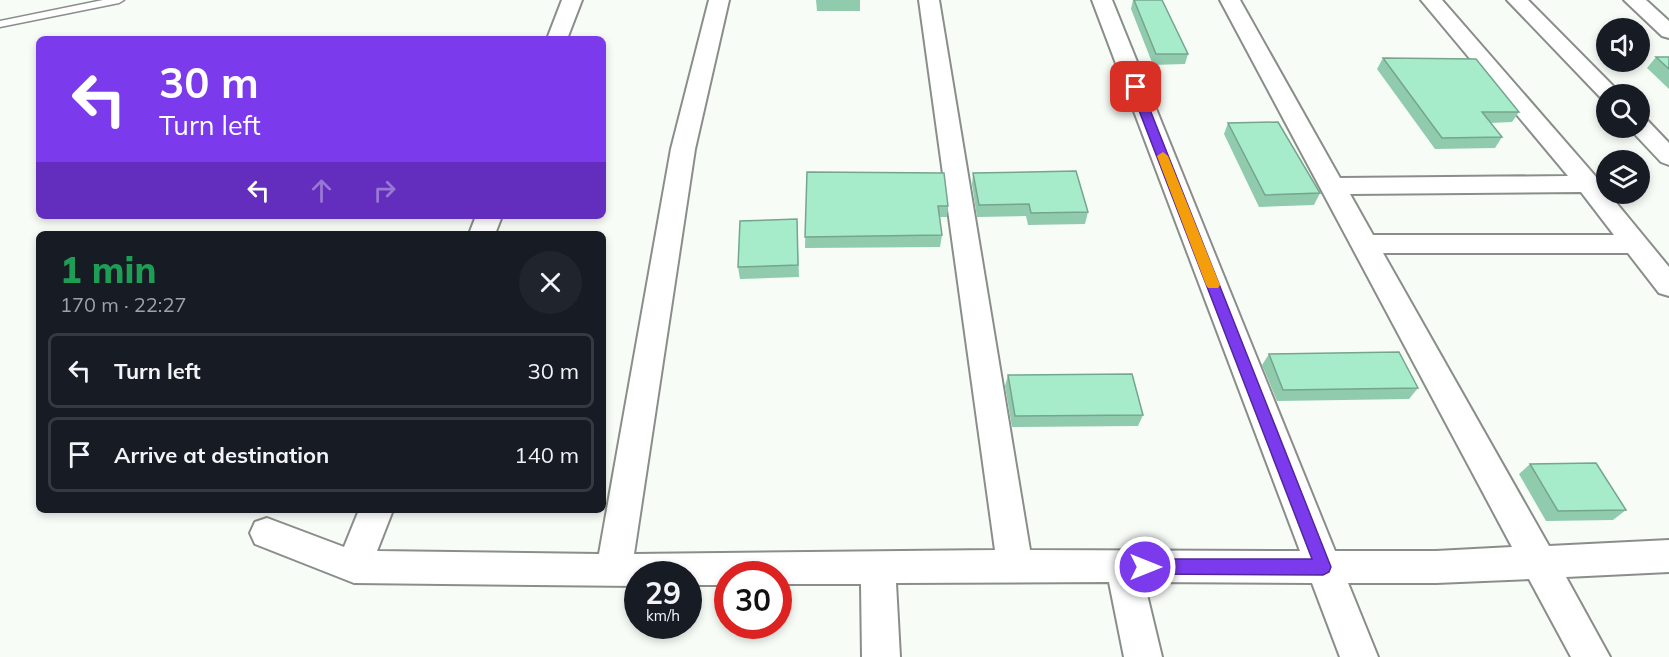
<!DOCTYPE html>
<meta charset="utf-8">
<style>
:root{--surface:#171b24;--page:#20242c;--text:#f1f3f6;--muted:#9ea1a6;--line:#363941}
body{margin:0;font-family:Mulish,sans-serif;background:var(--page);color:var(--text);height:100vh;display:flex;flex-direction:column;font-size:22px;white-space:nowrap}
*{box-sizing:border-box;margin:0}
p{font-size:20px;color:var(--muted)}
.icon{flex:none;width:33px;height:33px;fill:none;stroke:currentColor;stroke-width:2;stroke-linecap:round;stroke-linejoin:round}
.map{position:relative;flex:1;overflow:hidden}
.side{position:absolute;left:36px;top:231px;width:570px;height:282px;display:flex;flex-direction:column;background:var(--surface);border-radius:9px;box-shadow:0 3px 9px #0003}
.side>*{flex:none}
.guide{position:absolute;left:36px;top:36px;width:570px;height:183px;border-radius:9px;box-shadow:0 3px 9px #0003;background:#7c3aed;color:#fff;overflow:hidden}
.tools{position:absolute;left:1596px;top:18px;display:grid;gap:12px}
.tools a{display:grid;place-items:center;width:54px;height:54px;border-radius:50%;background:var(--surface);box-shadow:0 3px 9px #0003;font-size:30px}
.speed{position:absolute;left:624px;top:561px;display:flex;gap:12px;font-size:30px;font-weight:700;text-align:center}
.speed>*{display:grid;place-content:center;width:78px;height:78px;border-radius:50%;background:var(--surface);box-shadow:0 3px 9px #0003;line-height:1}
.speed small{font-size:15px;font-weight:400}
.speed .limit{border:9px solid #d22;background:#fff;color:#111}
.pin{position:absolute;display:grid;place-items:center;width:51px;height:51px;color:#fff;margin:-26px;border-radius:12px;box-shadow:0 3px 9px #0006}
.me{position:absolute;width:66px;margin:-33px;rotate:90deg;stroke-linejoin:round;filter:drop-shadow(0 0 4px #0008)}
.turn{display:flex;align-items:center;gap:21px;height:126px;padding:0 24px;font-size:27px}
.turn .icon{width:78px;height:78px;stroke-width:2.5}
.turn b{display:block;font-size:42px;line-height:51px}
.lanes{display:flex;align-items:center;height:57px;padding:0 24px;background:#0003;justify-content:center;gap:30px;direction:ltr}
.lanes .off{opacity:.35}
.round{display:grid;place-items:center;flex:none;width:63px;height:63px;border-radius:32px;background:var(--page)}
.head{display:flex;align-items:center;justify-content:space-between;height:102px;padding:0 24px}
h1{font-size:36px;font-weight:800;line-height:45px;color:#1e9e55}
ul{padding:0;list-style:none}
li{display:flex;align-items:center;gap:18px;height:75px;margin:0 12px 9px;padding:0 12px;border:3px solid var(--line);border-radius:9px}
li div{flex:1}
li b{display:block;font-size:22px}
li em{font-style:normal}
.map>svg:first-child{display:block}
</style>
<div class="map">
<svg width="1669" height="657" viewBox="0 0 1669 657">
<rect width="100%" height="100%" fill="#f7fcf7"/>
<g fill="none" stroke-linecap="round" stroke-linejoin="round">
<defs>
<path id="service" d="M103,0h21l-5,3 -119,24v-6z"/>
<path id="minor" d="M562,0h20l-15,39h-20z
M709,0h20l-34,149 -61,405 361,-4 -76,-550h20l91,550 270,1 -208,-551h20l223,551h101l76,-4 -292,-547h20l100,178 228,-2 -147,-176h21l155,178 9,16h3l60,73v29l-10,-3 -31,-40h-245l166,293 120,-6v32l-103,5 44,80h-39l-42,-78 -93,4h-88l30,74h-38l-28,-74 -168,-1 18,75h-38l-15,-75 -213,1 4,74h-38l-1,-73h-83v-10h-50v11h-40v-11h-50v12l-284,-3 -99,-39 -5,-11 5,-11 12,-4 77,29 15,-37h34l-16,41 222,3 72,-405zM1581,192l33,43h-241l-23,-41z
M1507,0h21l93,94h-15v6l-4,-1z
M1624,0h22l23,21v17l-7,-2z
M1640,119l8,2 21,22v22l-8,-3 -32,-34h11z
M476,216h26l-7,18h-26z"/>
</defs>
<use href="#service" stroke="#8a8e8a" stroke-width="3"/>
<use href="#minor" stroke="#8a8e8a" stroke-width="4"/>
<use href="#service" fill="#fff" fill-rule="evenodd"/>
<use href="#minor" fill="#fff" fill-rule="evenodd"/>
</g>
<path fill="#90cbae" d="M816,0h44v11h-43z
M1133,0h29l26,54 -3,10 -32,1 -22,-56z
M1656,57h13v32l-22,-21z
M1383,58l136,54 -7,10 -22,1 12,14 -7,11 -60,1 -58,-80z
M1228,123l92,70 -6,12 -55,2 -35,-73z
M807,172l141,34 -1,11h-7l2,18 -2,12 -135,1z
M973,173l115,39 -3,12 -57,1 -2,-9 -49,1 -5,-33z
M797,219l2,58 -59,2 -2,-12z
M1269,354l149,34 -9,11 -132,2 -15,-36z
M1008,375l135,40 -5,11 -126,1 -7,-41z
M1530,464l96,46 -13,10 -67,1 -27,-47z"/>
<path fill="#a7ecca" stroke="#75a58d" stroke-width="1.5" d="M1134,0h28l26,54h-32z
M1656,57h13v12z
M1383,58l93,1 43,53h-37l20,25 -60,1z
M1278,122l42,71 -55,2 -37,-72z
M1076,171l12,41 -57,1 -2,-9 -50,1 -6,-32z
M807,172l137,1 4,33h-10l4,29 -137,2z
M797,219l1,46 -60,2 2,-46z
M1399,352l19,36 -135,2 -14,-36z
M1132,374l11,41 -128,1 -7,-41z
M1596,463l30,47 -68,1 -28,-47z"/>
<path fill="#7c3aed" stroke="#51269a" stroke-width="1.5" d="M1136,84l5,3 190,480 -2,5 -6,3 -178,-1 -5,-2 -3,-5 3,-6 5,-2h167l-182,-472z"/>
<path fill="#f59e0b" d="M1163,152l5,4 52,129 -2,3h-10l-2,-3 -49,-129z"/>
</svg>
<div class="tools">
<a><svg class="icon" aria-label="sound" viewBox="0 0 24 24"><path d="M4 9h4l5-4v14l-5-4H4zM17 9q2 3 0 6"/></svg></a>
<a><svg class="icon" aria-label="search" viewBox="0 0 24 24"><circle cx="10" cy="10" r="6"/><path d="M15 15l6 6"/></svg></a>
<a><svg class="icon" aria-label="layers" viewBox="0 0 24 24"><path d="M12 4l9 5-9 5-9-5zM3 14l9 5 9-5"/></svg></a>
</div>
<div class="speed"><div>29<small>km/h</small></div><div class="limit">30</div></div>
<div class="pin" style="left:1136px;top:87px;background:#d93025"><svg class="icon" aria-label="arrive" viewBox="0 0 24 24"><path d="M6 21V4h12l-3 4 3 4H6"/></svg></div>
<svg class="me" style="left:1145px;top:567px" viewBox="-20 -20 40 40"><circle r="17" fill="#7c3aed" stroke="#fff" stroke-width="3"/><path d="M0-11L8 9 0 5-8 9z" fill="#fff"/></svg>
<div class="guide">
<div class="turn"><svg class="icon" aria-label="left" viewBox="0 0 24 24"><path d="M17 20v-9H6M10 6l-5 5 5 5"/></svg><div><b>30 m</b>Turn left</div></div>
<div class="lanes"><svg class="icon" aria-label="left" viewBox="0 0 24 24"><path d="M17 20v-9H6M10 6l-5 5 5 5"/></svg><svg class="icon off" aria-label="ahead" viewBox="0 0 24 24"><path d="M12 20V5M6 11l6-6 6 6"/></svg><svg class="icon off" aria-label="right" viewBox="0 0 24 24"><path d="M7 20v-9h11M14 6l5 5-5 5"/></svg></div>
</div>
<section class="side">
<div class="head"><div><h1>1 min</h1><p>170 m · 22:27</p></div><a class="round"><svg class="icon" aria-label="close" viewBox="0 0 24 24"><path d="M6 6l12 12M18 6L6 18"/></svg></a></div>
<ul>
<li><svg class="icon" aria-label="left" viewBox="0 0 24 24"><path d="M17 20v-9H6M10 6l-5 5 5 5"/></svg><div><b>Turn left</b></div><em>30 m</em></li>
<li><svg class="icon" aria-label="arrive" viewBox="0 0 24 24"><path d="M6 21V4h12l-3 4 3 4H6"/></svg><div><b>Arrive at destination</b></div><em>140 m</em></li>
</ul>
</section>
</div>
